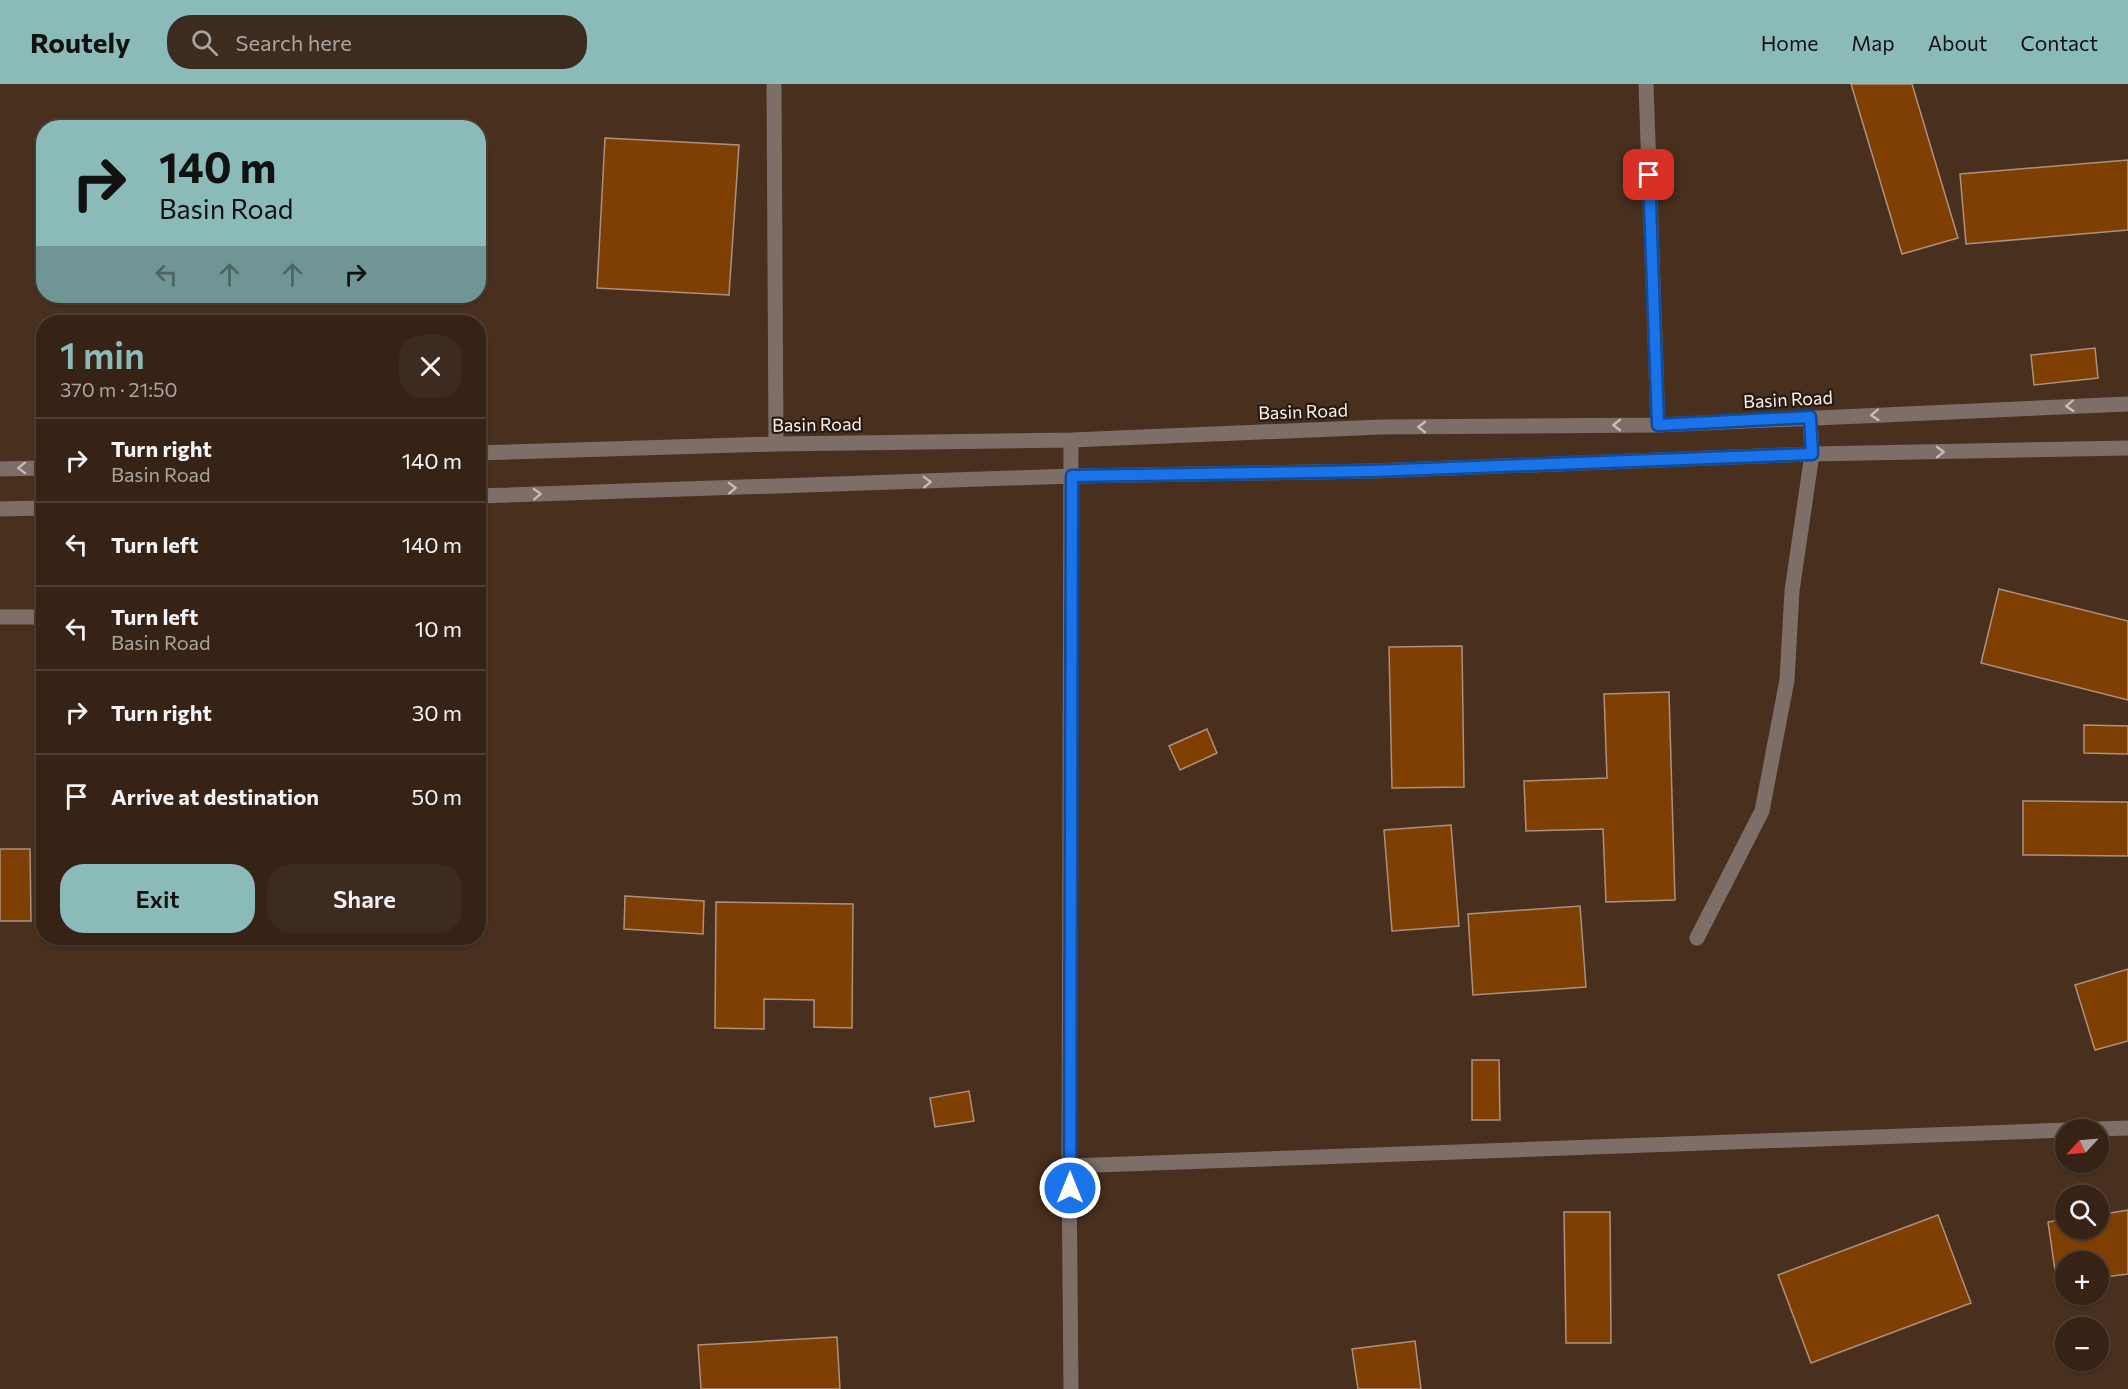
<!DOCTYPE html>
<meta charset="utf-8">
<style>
:root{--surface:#362316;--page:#3d2b1f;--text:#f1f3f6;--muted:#aaa4a1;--line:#504035;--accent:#8bbbb9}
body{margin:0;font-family:Commissioner,sans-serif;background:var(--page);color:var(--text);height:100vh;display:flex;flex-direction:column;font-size:22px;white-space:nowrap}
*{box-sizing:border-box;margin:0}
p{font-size:20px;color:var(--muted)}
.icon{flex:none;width:33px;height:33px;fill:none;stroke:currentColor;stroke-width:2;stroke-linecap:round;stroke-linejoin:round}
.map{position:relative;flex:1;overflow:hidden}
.sheet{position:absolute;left:36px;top:231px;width:450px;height:630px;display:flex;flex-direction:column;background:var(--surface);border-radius:24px;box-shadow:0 2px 4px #0004,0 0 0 2px var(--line)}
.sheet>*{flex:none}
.top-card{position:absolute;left:36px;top:36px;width:450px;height:183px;border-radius:24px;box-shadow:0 2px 4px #0004,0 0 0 2px var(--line);background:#8bbbb9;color:#111;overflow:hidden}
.needle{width:39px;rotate:244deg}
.buttons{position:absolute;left:2055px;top:1035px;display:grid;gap:12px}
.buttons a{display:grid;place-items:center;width:54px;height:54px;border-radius:50%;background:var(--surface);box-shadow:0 2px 4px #0004,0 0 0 2px var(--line);font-size:30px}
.pin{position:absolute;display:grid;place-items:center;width:51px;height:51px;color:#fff;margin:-26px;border-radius:12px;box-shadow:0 3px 9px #0006}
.me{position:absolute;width:66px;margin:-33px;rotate:0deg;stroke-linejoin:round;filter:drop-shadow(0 0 4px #0008)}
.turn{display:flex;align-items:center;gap:21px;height:126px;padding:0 24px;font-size:27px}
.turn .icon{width:78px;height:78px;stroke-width:2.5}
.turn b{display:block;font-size:42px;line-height:51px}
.lanes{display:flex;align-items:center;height:57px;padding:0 24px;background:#0003;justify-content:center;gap:30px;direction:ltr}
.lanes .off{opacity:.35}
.round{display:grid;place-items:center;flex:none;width:63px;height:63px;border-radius:24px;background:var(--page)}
.headline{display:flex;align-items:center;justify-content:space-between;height:102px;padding:0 24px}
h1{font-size:36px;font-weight:600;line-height:45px;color:var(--accent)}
.action{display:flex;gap:12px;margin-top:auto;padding:12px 24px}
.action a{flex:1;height:69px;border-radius:24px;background:var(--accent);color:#111;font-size:24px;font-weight:600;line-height:69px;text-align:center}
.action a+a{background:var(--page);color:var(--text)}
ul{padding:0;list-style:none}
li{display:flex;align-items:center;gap:18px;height:84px;padding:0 24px;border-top:2px solid var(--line)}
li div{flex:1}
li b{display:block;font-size:22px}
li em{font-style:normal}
header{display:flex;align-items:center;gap:36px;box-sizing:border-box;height:84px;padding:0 30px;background:var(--accent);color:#111}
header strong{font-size:28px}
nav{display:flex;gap:33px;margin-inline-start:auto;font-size:21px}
.search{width:420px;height:54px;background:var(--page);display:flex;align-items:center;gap:15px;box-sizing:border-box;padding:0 21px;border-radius:24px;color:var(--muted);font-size:22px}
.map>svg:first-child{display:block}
</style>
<header>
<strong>Routely</strong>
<div class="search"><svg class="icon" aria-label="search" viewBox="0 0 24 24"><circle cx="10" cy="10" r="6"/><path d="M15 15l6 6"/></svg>Search here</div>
<nav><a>Home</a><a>Map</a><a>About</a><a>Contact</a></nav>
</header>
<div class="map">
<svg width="2128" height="1305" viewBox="0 0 2128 1305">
<rect width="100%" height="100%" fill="#482f1e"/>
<path fill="#803f02" stroke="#af907d" stroke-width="1.5" d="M1851,0h61l46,154 -56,16z
M605,54l134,7 -10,150 -132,-7z
M2128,76v70l-162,14 -6,-70z
M2095,264l3,30 -64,7 -3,-30z
M1999,505l129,32v79l-147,-37z
M1462,562l2,141 -72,1 -3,-141z
M1669,608l6,208 -69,2 -3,-73 -77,2 -2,-50 83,-3 -3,-84z
M2084,641l44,1v28l-44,-1z
M1207,645l10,24 -37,17 -11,-24z
M2023,717l105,1v54l-105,-1z
M1451,741l8,101 -67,5 -8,-101z
M0,765h30l1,72h-31z
M625,812l79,5 -1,33 -79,-5z
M716,818l137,2 -1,124 -38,-1v-27l-50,-1v30l-49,-1z
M1580,822l6,81 -113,8 -5,-81z
M2128,885v72l-33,9 -20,-65z
M1472,976h27l1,60h-28z
M969,1007l5,30 -39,6 -5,-29z
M2128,1126v64l-30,4v-16h-32v21l-9,1 -9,-62 18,-3v9h32v-13z
M1564,1128h46l1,131h-45z
M1938,1131l33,88 -160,60 -33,-88z
M837,1253l3,52h-139l-3,-44z
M1415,1257l6,48h-63l-6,-40z"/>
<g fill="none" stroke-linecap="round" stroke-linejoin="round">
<path stroke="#7d6e68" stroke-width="15" d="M774,0l2,360
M1646,0l12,341
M478,369l298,-9 295,-4 310,-13 277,-2 470,-21
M0,385l44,-1
M478,412l594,-20 301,-5 439,-17 316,-6
M0,425l44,-1
M0,533h44
M1697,854l65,-127 25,-131 5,-89 20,-137 -2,-36
M2068,1046l60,-2
M1069,1082l997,-36
M1071,1305l-2,-223 2,-726"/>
</g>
<defs><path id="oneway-chevron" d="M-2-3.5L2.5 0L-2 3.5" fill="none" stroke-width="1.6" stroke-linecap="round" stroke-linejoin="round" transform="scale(1.5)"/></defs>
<g stroke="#cabcb4">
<use href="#oneway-chevron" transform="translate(2070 322) rotate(177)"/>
<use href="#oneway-chevron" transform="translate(1875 331) rotate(177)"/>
<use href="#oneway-chevron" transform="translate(1617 341) rotate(180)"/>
<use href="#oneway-chevron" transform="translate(1422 343) rotate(180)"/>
<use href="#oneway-chevron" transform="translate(1940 368) rotate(-1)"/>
<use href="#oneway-chevron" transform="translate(22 384) rotate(178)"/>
<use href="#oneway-chevron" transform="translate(927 398) rotate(-2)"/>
<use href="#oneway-chevron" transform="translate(732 404) rotate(-2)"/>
<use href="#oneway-chevron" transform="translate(537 410) rotate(-2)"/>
</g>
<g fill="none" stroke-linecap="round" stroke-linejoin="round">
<defs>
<path id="route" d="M1070,1104l2,-712 300,-5 440,-17 -2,-37 -152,8 -9,-250"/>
</defs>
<use href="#route" stroke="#114b97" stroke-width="15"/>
<use href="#route" stroke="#1a73e8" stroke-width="10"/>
</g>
<g text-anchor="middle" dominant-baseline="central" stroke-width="4.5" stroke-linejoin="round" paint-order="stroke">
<g font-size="18" fill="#fdf0e7" stroke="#261a13">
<text transform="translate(1788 315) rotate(-3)">Basin Road</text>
<text transform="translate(1303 327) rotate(-2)">Basin Road</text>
<text transform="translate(817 340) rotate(-1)">Basin Road</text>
</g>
</g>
</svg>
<div class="buttons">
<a><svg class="needle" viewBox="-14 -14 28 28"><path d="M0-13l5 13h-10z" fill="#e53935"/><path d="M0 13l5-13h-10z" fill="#aaa4a1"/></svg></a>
<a><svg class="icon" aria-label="search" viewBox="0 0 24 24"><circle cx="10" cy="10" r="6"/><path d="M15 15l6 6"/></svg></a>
<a>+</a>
<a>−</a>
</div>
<div class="pin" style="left:1649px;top:91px;background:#d93025"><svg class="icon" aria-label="arrive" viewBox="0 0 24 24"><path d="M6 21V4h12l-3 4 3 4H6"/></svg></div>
<svg class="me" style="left:1070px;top:1104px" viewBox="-20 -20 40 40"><circle r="17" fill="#1a73e8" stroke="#fff" stroke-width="3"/><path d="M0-11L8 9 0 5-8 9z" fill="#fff"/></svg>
<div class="top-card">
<div class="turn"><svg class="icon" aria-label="right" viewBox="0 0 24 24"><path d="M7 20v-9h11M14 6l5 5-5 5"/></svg><div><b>140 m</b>Basin Road</div></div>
<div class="lanes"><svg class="icon off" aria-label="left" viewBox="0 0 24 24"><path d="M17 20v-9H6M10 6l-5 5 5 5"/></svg><svg class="icon off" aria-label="ahead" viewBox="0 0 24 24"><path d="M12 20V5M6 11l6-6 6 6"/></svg><svg class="icon off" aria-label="ahead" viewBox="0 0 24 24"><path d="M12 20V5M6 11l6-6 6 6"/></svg><svg class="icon" aria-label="right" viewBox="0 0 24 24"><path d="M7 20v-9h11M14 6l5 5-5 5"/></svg></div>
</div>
<section class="sheet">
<div class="headline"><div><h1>1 min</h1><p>370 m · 21:50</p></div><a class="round"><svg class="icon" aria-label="close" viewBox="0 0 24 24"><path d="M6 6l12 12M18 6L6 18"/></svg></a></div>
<ul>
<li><svg class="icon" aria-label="right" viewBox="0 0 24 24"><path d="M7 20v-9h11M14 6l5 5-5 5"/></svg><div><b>Turn right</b><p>Basin Road</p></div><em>140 m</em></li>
<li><svg class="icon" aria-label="left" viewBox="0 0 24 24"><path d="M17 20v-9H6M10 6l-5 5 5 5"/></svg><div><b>Turn left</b></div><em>140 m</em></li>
<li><svg class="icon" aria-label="left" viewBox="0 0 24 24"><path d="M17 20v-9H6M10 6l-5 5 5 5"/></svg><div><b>Turn left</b><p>Basin Road</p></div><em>10 m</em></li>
<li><svg class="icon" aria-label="right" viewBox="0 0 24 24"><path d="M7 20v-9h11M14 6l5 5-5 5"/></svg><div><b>Turn right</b></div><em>30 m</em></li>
<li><svg class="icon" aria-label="arrive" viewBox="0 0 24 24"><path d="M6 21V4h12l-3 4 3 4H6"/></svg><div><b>Arrive at destination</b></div><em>50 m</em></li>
</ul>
<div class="action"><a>Exit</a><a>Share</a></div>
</section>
</div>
